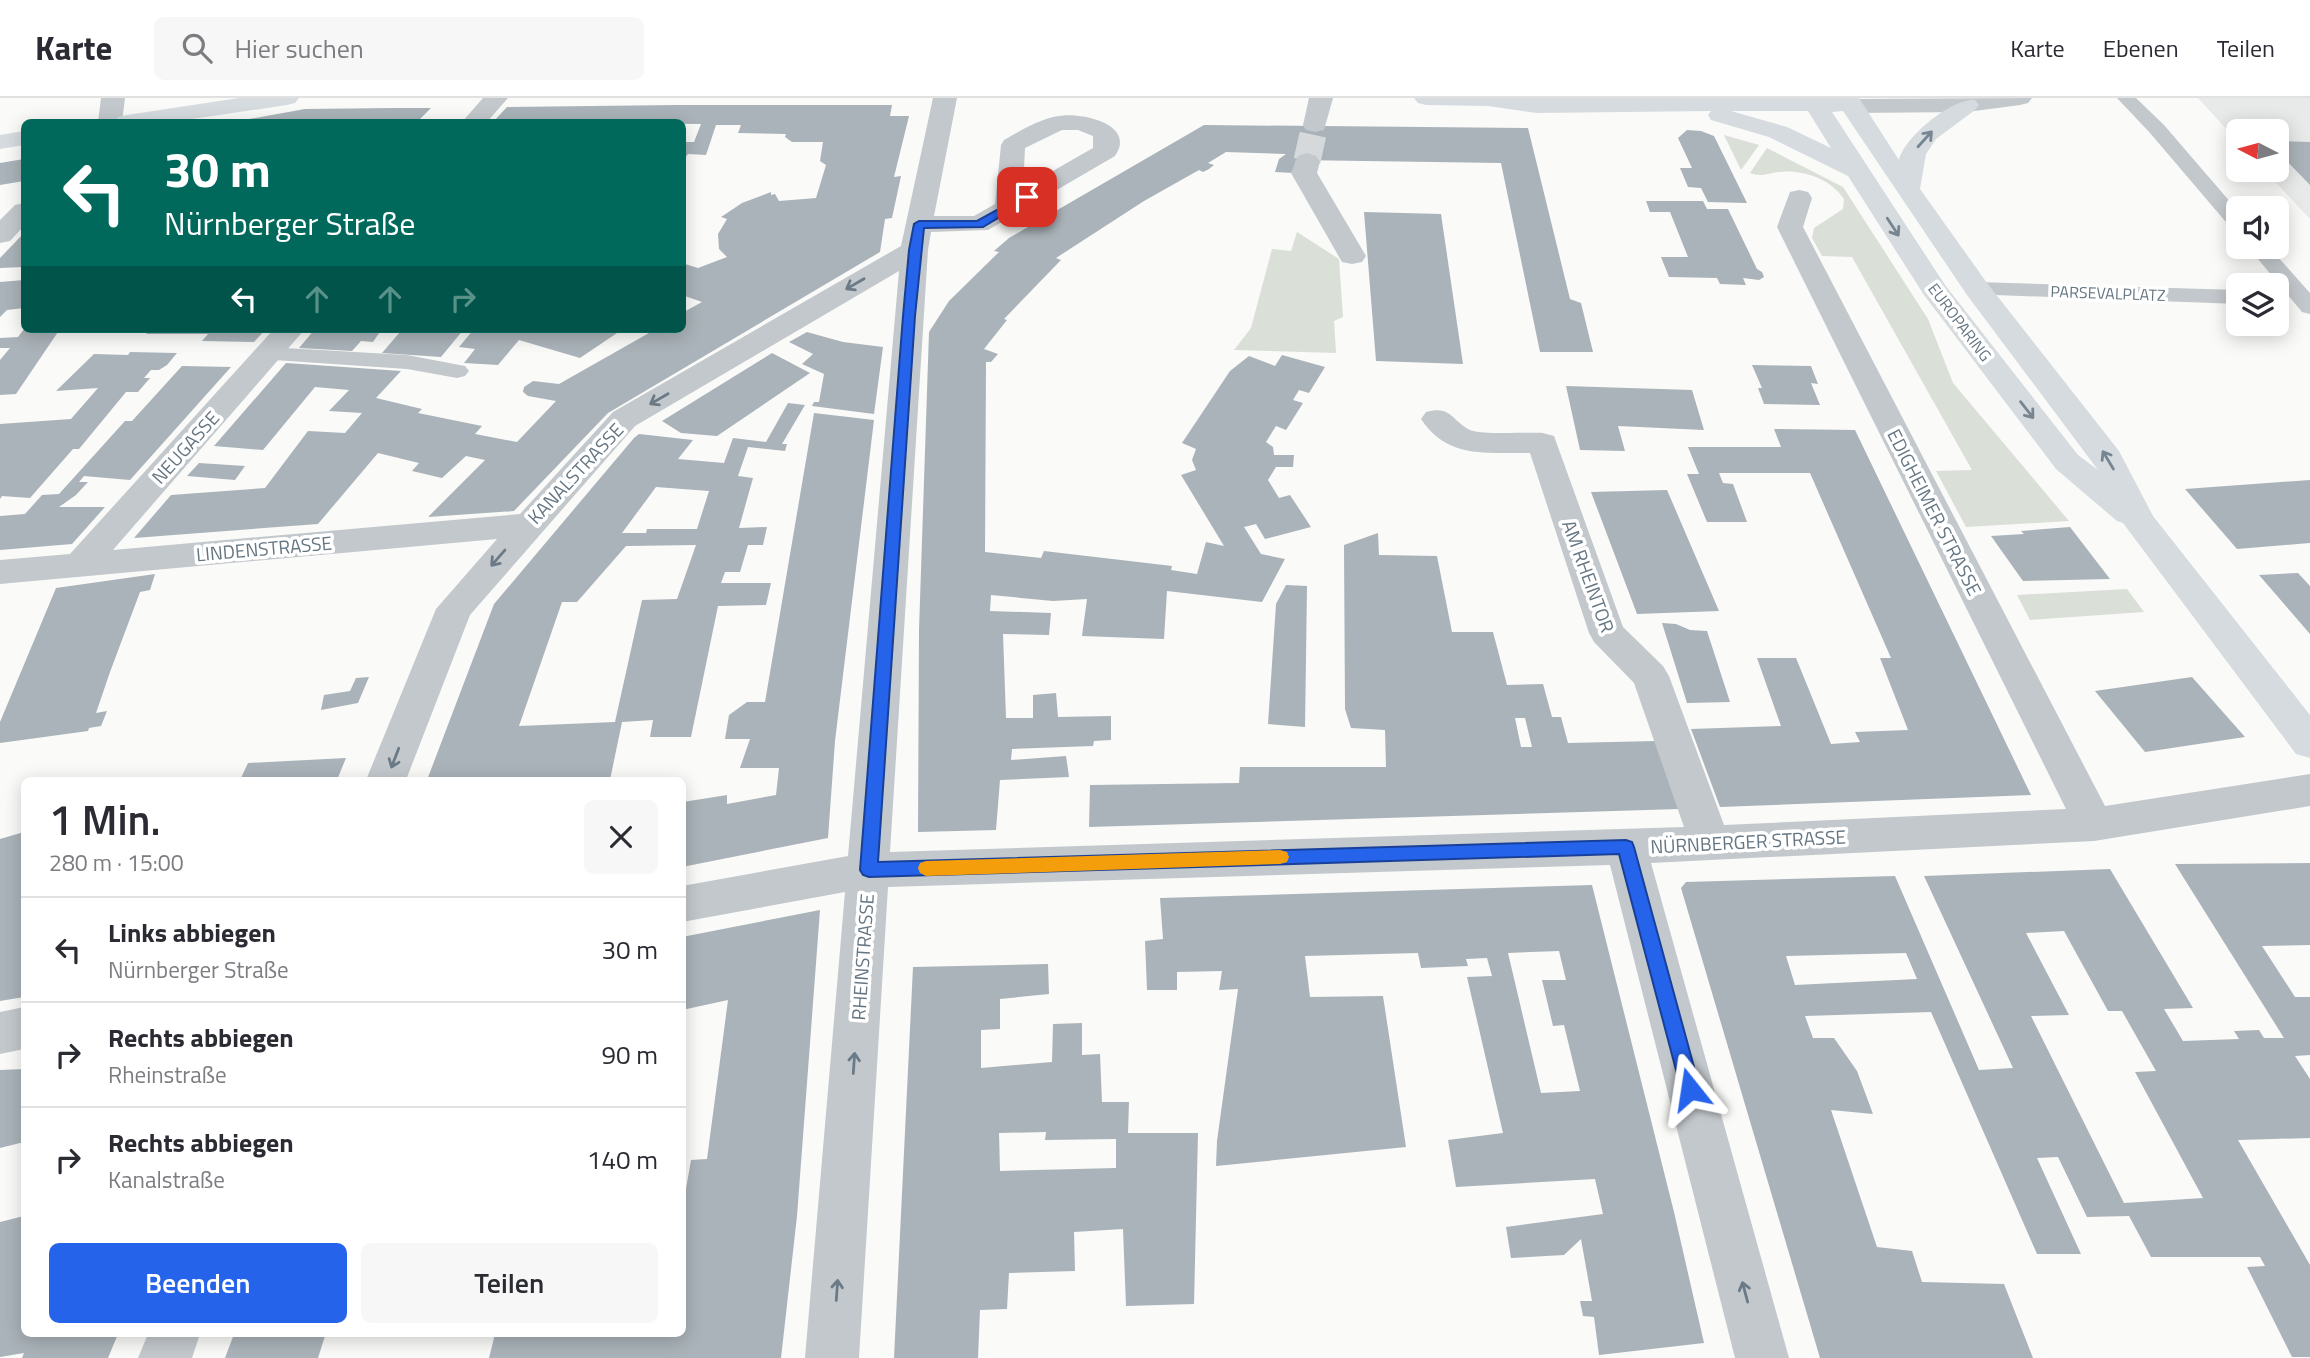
<!DOCTYPE html>
<html lang="de">
<meta charset="utf-8">
<style>
:root{--surface:#fff;--page:#f7f7f7;--text:#2b2b33;--muted:#7c7c81;--line:#e1e1e2;--accent:#2563eb}
body{margin:0;font-family:"Titillium Web",sans-serif;background:var(--page);color:var(--text);height:100vh;display:flex;flex-direction:column;font-size:26px;white-space:nowrap}
*{box-sizing:border-box;margin:0}
p{font-size:23px;color:var(--muted)}
.icon{flex:none;width:38px;height:38px;fill:none;stroke:currentColor;stroke-width:2;stroke-linecap:round;stroke-linejoin:round}
.map{position:relative;flex:1;overflow:hidden}
.drawer{position:absolute;left:21px;top:679px;width:665px;height:560px;display:flex;flex-direction:column;background:var(--surface);border-radius:10px;box-shadow:0 4px 18px #0003}
.drawer>*{flex:none}
.banner{position:absolute;left:21px;top:21px;width:665px;height:214px;border-radius:10px;box-shadow:0 4px 18px #0003;background:#00695c;color:#fff;overflow:hidden}
.needle{width:46px;rotate:276deg}
.fabs{position:absolute;left:2226px;top:21px;display:grid;gap:14px}
.fabs a{display:grid;place-items:center;width:63px;height:63px;border-radius:10px;background:var(--surface);box-shadow:0 4px 18px #0003;font-size:35px}
.pin{position:absolute;display:grid;place-items:center;width:60px;height:60px;color:#fff;margin:-30px;border-radius:14px;box-shadow:0 4px 10px #0006}
.me{position:absolute;width:77px;margin:-38px;rotate:345deg;stroke-linejoin:round;filter:drop-shadow(0 0 5px #0008)}
.turn{display:flex;align-items:center;gap:24px;height:147px;padding:0 28px;font-size:32px}
.turn .icon{width:91px;height:91px;stroke-width:2.5}
.turn b{display:block;font-size:49px;line-height:60px}
.lanes{display:flex;align-items:center;height:66px;padding:0 28px;background:#0003;justify-content:center;gap:35px;direction:ltr}
.lanes .off{opacity:.35}
.round{display:grid;place-items:center;flex:none;width:74px;height:74px;border-radius:10px;background:var(--page)}
.overview{display:flex;align-items:center;justify-content:space-between;height:119px;padding:0 28px}
h1{font-size:42px;font-weight:600;line-height:52px}
.cta{display:flex;gap:14px;margin-top:auto;padding:14px 28px}
.cta a{flex:1;height:80px;border-radius:10px;background:var(--accent);color:#fff;font-size:28px;font-weight:600;line-height:80px;text-align:center}
.cta a+a{background:var(--page);color:var(--text)}
ul{padding:0;list-style:none}
li{display:flex;align-items:center;gap:21px;height:105px;padding:0 28px;border-top:2px solid var(--line)}
li div{flex:1}
li b{display:block;font-size:26px}
li em{font-style:normal}
header{display:flex;align-items:center;gap:42px;box-sizing:border-box;height:98px;padding:0 35px;background:var(--surface);border-bottom:2px solid var(--line)}
header strong{font-size:33px}
nav{display:flex;gap:38px;margin-inline-start:auto;font-size:24px}
.search{width:490px;height:63px;background:var(--page);display:flex;align-items:center;gap:18px;box-sizing:border-box;padding:0 24px;border-radius:10px;color:var(--muted);font-size:26px}
.map>svg:first-child{display:block}
</style>
<header>
<strong>Karte</strong>
<div class="search"><svg class="icon" aria-label="search" viewBox="0 0 24 24"><circle cx="10" cy="10" r="6"/><path d="M15 15l6 6"/></svg>Hier suchen</div>
<nav><a>Karte</a><a>Ebenen</a><a>Teilen</a></nav>
</header>
<div class="map">
<svg width="2310" height="1260" viewBox="0 0 2310 1260">
<rect width="100%" height="100%" fill="#fafaf8"/>
<path fill="#e8e9e9" d="M2198,0h112v121l-46,-49h13v-39h-39v11z"/>
<path fill="#dadfd7" d="M1724,37l35,10 -18,25z
M1767,50l76,39 85,132 25,64 116,138 -103,6 -30,-56 36,-1 -120,-213 -30,-1 -10,-18 2,-10 29,-19 1,-10c-14,-21 -42,-30 -66,-27 -12,2 -16,5 -28,1z
M1297,134l42,27 4,58 -9,4 2,32 -102,-3 17,-22 21,-79 19,2z
M2127,491l17,23 -114,8 -13,-25z"/>
<path fill="#aab3b9" fill-rule="evenodd" d="M676,7h216l-2,11h19l-15,61 7,-1 -9,42 -7,1 -5,33 -272,161 -94,98 -86,6 57,-57 -19,-4 -24,22 -30,-7 7,-8 -41,-10 -60,71 -184,14 37,-43 94,-7 43,-57 37,2 17,-20 -33,-2 20,-21 -34,-3 -52,63 -49,-4 72,-83 115,8 -25,27 46,11 -4,4 64,13 -7,8 42,8 39,-41 -28,-5 -5,-4 1,-5 9,-6 26,3 97,-55h26v-16l20,-11 -20,-7v-32l16,5 29,-11 -8,-8 -1,-15 9,-15 -6,-2 21,-14 29,-11v3l4,-1 4,7 37,-3 10,-33 -6,-4 3,-19h-31l-7,-5 1,-3 -48,-1 3,-8h-25l-10,30 -18,-1 -6,8v-20h12l7,-18 -208,-2 14,-15z
M395,10h36l-14,14 -179,-1 67,-12z
M1204,27l324,3 42,171 11,4 12,49h-53l-39,-189 -205,-3 -3,13 -18,-1 4,-13 7,-5 -60,-2 -18,11 6,2 -5,4 -6,3 -4,-2 -55,31 -88,57 5,2 -57,59 3,1 -23,29 14,5 -7,8h-5l-1,190 56,6 3,-7 128,15 -1,4 26,4 9,-32 18,4 -43,-71 15,-5 -4,-10 4,-11 -14,-6 48,-72 19,-15 26,10 7,-11 43,12 -16,26 -10,-3 -6,10 10,3 -17,27 -10,-4 -10,16 7,5 1,8h20l-1,12h-17l-8,13 11,18 11,-3 21,32 -46,12 -9,-15 -12,3 17,27 24,5 -23,43 -95,-11 -3,48 -82,-3 5,-37 -34,2 -62,-6 -1,16 61,2 -2,22 -46,-1 3,84h27v-23l23,-2 2,24 53,-1v24l-17,1 -1,5 -81,3 -1,11 55,-4 3,21 -69,3 -4,50 -78,2 1,-202 10,-298 20,-31 50,-49 -5,-1 15,-13z
M1687,32l14,1 13,5 33,67 -39,-1 -7,-14 -13,-1 -8,-19h12l-14,-30z
M2277,43l33,1v43l-33,-34z
M24,61v22l-24,4v-22z
M1646,103h57l4,8h21l29,60 5,3 2,5 -5,3 -16,-2 3,7 -26,-1 -3,-6 -48,-1 -8,-20h27l-18,-45h-20z
M1364,114l77,2 22,150 -87,-3z
M24,135v34l-24,1v-10z
M24,182l-2,9h2v19l-17,2 -7,7v-35z
M24,231h36l-44,65 -16,1v-35l10,-12h-10v-10l18,-1z
M150,231h116l-12,13 -52,-1 6,-7h-62z
M315,231h67l-9,13 -12,-1 -9,10 -53,-3z
M383,231h81l-23,28 -59,-4 18,-21 -17,-1z
M474,231h149l-43,29 -61,-18 -21,25 -34,-2 11,-14 -16,-2z
M807,234l36,10 40,5 -9,67 -62,-8 2,-4h5l5,-28 -22,-10 11,-10 -24,-12z
M130,254l47,1 -10,12 -8,5h-8l-7,8h6l-12,14h-12l-47,57h-6l-43,49 -28,-2 -2,3v-75l71,-5 27,-31 -42,3 38,-37 34,1z
M772,255l38,20 -93,63 -36,-3 -19,-12z
M1752,267l59,1 7,18 -7,-1 9,22 -56,-1 -6,-16h4z
M182,268l49,1 -101,113 -46,-4 -5,6h9l-12,13 -17,12h46l-33,37 -72,6v-34l25,-2 17,-19 17,-1 66,-73h7z
M1566,288l126,4 12,40 -86,-4 7,25 -45,-1z
M788,305l17,2 -23,39h5l-2,7 -37,-4 -10,29 15,2 -14,50 28,-1 -4,18h-15l-8,27h-15l-4,11h50l-5,22 -48,1 -27,131h-41l3,-17 -31,2 -12,58h-183l67,-176 140,-166 5,-4 54,6 -15,19 46,4 9,-25 33,4zM656,389l53,4 -12,38h-50l-1,4h-24zM696,447l-19,54 -35,1 -27,122 -96,4 43,-124h15l49,-56z
M814,315l60,7 -39,321 -7,97 -146,29 1,-65 44,-7v9l49,-9 3,-27h-39l10,-29h-25l4,-24 18,-13h18z
M1774,331l81,1 176,365 -311,12 -29,-78 90,-3 -24,-68h39l35,86 29,-2 -5,-10 53,-2 -28,-72h11l-81,-185h-91l4,10 10,1 14,38h-40l-20,-48h12l-11,-27h93z
M199,365l46,3 -10,14 -48,-4z
M2310,382v63l-73,6 -52,-60z
M1667,392l52,121 -82,3 -46,-122z
M2070,429l40,52 -87,2 -32,-45 33,-2 -3,-3z
M1378,435l1,22 58,1 15,76h41l14,53 36,-1 9,33h9l7,26 88,-2 23,68 -590,18 1,-42 149,-2 1,-16h146l-1,-37 -34,-2 -6,-19 -1,-164zM1515,620h10l7,29h-11z
M2298,475l12,13v48l-51,-59z
M155,476l-5,16 -10,2 -30,80 -14,41 11,-2 -6,15 -12,2 -1,3 -88,12v-21l56,-134z
M1286,487l21,1 -2,141 -37,-3 8,-120z
M1662,525l14,1 14,6 17,1 23,71 -43,1z
M369,579l-11,26 -37,7 3,-15 26,-4 6,-13z
M2192,579l53,60 -100,15 -50,-61z
M346,660l-9,22h-97l8,-17z
M24,734v165l-24,4v-162z
M2310,765v82l-48,1 33,51h15v58l-15,1 15,23v59l-72,2 72,125v92h-18l-45,-90 18,-1 -5,-9h-109l-22,-41 -42,1 -29,-60 -21,1 44,96h-44l-106,-242 -126,4 8,22h21l23,33 16,43 -42,-4 46,137 35,4 10,31 82,2 29,74h-213l-139,-470 5,-6 209,-6 84,194 34,-2 -89,-192 186,-7 83,139 -29,1 19,32 56,-2 -5,-8 25,-1 5,8h20l-109,-174zM2064,833l44,80h14l34,60 -21,1 68,126 -79,5 -93,-187 38,-1 -43,-82zM1906,855l11,26 -122,6 -9,-29z
M1592,787l82,327 30,131 -105,12 -5,-38 -11,-1 -3,-15h12l-11,-62 -17,16 -53,3 -5,-31 97,-13 -8,-35 -139,8 -8,-47 55,-7 -36,-156 25,-1 -5,-18 -21,1 2,7 -47,2 -3,-15 -113,3 5,41 73,-1 23,151 -190,19 1,-25 21,-152 -19,1 3,-19 -45,1v18h-30l-2,-49 18,-2 -3,-41zM1559,853l7,29h-24l11,46 11,-1 16,66 -39,2 -33,-140z
M820,812l-23,306 -16,142h-292l6,-24h187v-145h4l5,-29 16,-1 21,-159 -46,10v-73z
M1048,866l1,30 -49,5v30l-19,1v38l71,-6 1,-38 29,-1v32l18,-1 2,48h27l-1,31h70l-4,171 -68,2 -3,-77 -49,3 1,39 -66,2 -2,36 -27,1 -2,48h-84l19,-391zM1046,1034l-1,8 71,-1v29l-116,3 -1,-38z
M24,971v73l-24,6v-78z
M24,1118v118h94l-10,24h-86l2,-5 -24,4v-135z
M234,1236h62l-1,3 30,-1 -7,22h-93z"/>
<g fill="none" stroke-linecap="round" stroke-linejoin="round">
<path stroke="#d5d9db" stroke-width="27" stroke-dasharray="27 14" stroke-linecap="butt" d="M1307,63l8,-36"/>
<path fill="#c3c8cc" fill-rule="evenodd" d="M2117,0h19l28,27 74,86v19l-7,-2 -81,-95z
M2248,149h21l41,46v21l-8,-2z
M1977,184l261,8v14l-269,-10 -3,-5 3,-5z
M267,249l140,8 58,11 4,5 -4,5 -8,2 -50,-9 -148,-10 -3,-5 3,-5z"/>
<path fill="#c3c8cc" fill-rule="evenodd" d="M101,0h24l-3,24h-24z
M483,0h25l-21,24h-25z
M933,0h24l-23,118h40l21,-12 6,-59 3,-5c18,-10 35,-21 55,-24 22,-4 78,8 56,40l-127,74 -57,2 -3,18 -38,602 794,-25 -50,-144 -40,-41 -5,-9 -59,-180c-42,-1 -82,7 -109,-34l5,-7c25,-7 25,8 44,18 10,5 59,2 73,3l11,3 69,191 40,39 6,10 55,149 342,-16 -289,-582 13,-35 9,-2 9,2 4,6 -9,29 302,579 205,-32v32l-216,35 -443,22 138,495h-54l-125,-493 -722,22 -29,471h-54l40,-466 -163,30v-36l166,-30 51,-585 -264,155 -165,189 -64,165h-40l70,-171 61,-70 -497,45v-24l70,-6 204,-225h31l-192,221 407,-36 93,-102 288,-166zM1062,32h16l15,6v12l-70,40 2,-40z
M1309,0h24l-9,32 -9,2 -9,-2 -3,-5z
M2032,0l-4,5 -8,2 -53,7 -116,1 -8,-2 -4,-5 4,-5 8,-2z
M1307,55l9,3 4,5 -3,12 49,83 -4,6 -10,2 -10,-2 -51,-89 7,-17z
M24,105v23l-14,15 -10,2v-23l15,-15z
M24,909v42l-24,5v-42z
M148,1236h52l-8,24h-54z"/>
<path fill="#d6dbdf" fill-rule="evenodd" d="M239,0h60l-4,5 -8,2 -115,17h-57l3,-5 9,-2z
M1414,0h445l40,62c5,-23 53,-62 76,-60l4,5 -4,5 -39,29 -10,15 -6,35 67,94 132,168 34,65 157,199v43l-14,-4 -173,-231 -6,-2 -61,-52 -132,-174 -76,-119 -79,-39 -58,-17 -3,-5 3,-4 -174,2 -49,-7 -62,-1 -8,-2zM1731,13h77l23,37 -44,-21zM1843,13l124,184 131,175 -20,-15 -133,-170 -113,-173z
M24,33v14l-24,4v-14z"/>
</g>
<defs><path id="oneway-shaft" d="M-6 0H5M1.5-3L5.5 0L1.5 3" fill="none" stroke-width="1.6" stroke-linecap="round" stroke-linejoin="round" transform="scale(1.75)"/></defs>
<g stroke="#768591">
<use href="#oneway-shaft" transform="translate(1925 41) rotate(-48)"/>
<use href="#oneway-shaft" transform="translate(1893 129) rotate(57)"/>
<use href="#oneway-shaft" transform="translate(2027 312) rotate(52)"/>
<use href="#oneway-shaft" transform="translate(2108 362) rotate(-121)"/>
</g>
<g stroke="#6a7a87">
<use href="#oneway-shaft" transform="translate(855 186) rotate(150)"/>
<use href="#oneway-shaft" transform="translate(659 301) rotate(150)"/>
<use href="#oneway-shaft" transform="translate(498 460) rotate(131)"/>
<use href="#oneway-shaft" transform="translate(395 660) rotate(111)"/>
<use href="#oneway-shaft" transform="translate(854 965) rotate(-86)"/>
<use href="#oneway-shaft" transform="translate(837 1192) rotate(-86)"/>
<use href="#oneway-shaft" transform="translate(1745 1194) rotate(-105)"/>
</g>
<path fill="#2563eb" stroke="#184099" stroke-width="2" d="M1024,97l9,2 -50,30 -59,1 -9,88 -37,546 748,-22 6,2 2,5 66,242 -3,6 -7,3 -6,-3 -3,-6 -62,-235 -750,23 -6,-2 -3,-5 43,-554 6,-66 5,-26 5,-3h58z"/>
<path fill="#f59e0b" d="M1280,752l7,2 2,5 -2,5 -7,2 -354,12 -6,-3 -2,-5 2,-5 6,-2z"/>
<g text-anchor="middle" dominant-baseline="central" stroke-width="7" stroke-linejoin="round" paint-order="stroke">
<g font-size="16" fill="#657683" stroke="#fff">
<text transform="translate(2108 195) rotate(2)">PARSEVALPLATZ</text>
<text transform="translate(1960 224) rotate(53)">EUROPARING</text>
</g>
<g font-size="19" fill="#657683" stroke="#fff">
<text transform="translate(185 349) rotate(-48)">NEUGASSE</text>
<text transform="translate(575 375) rotate(-47)">KANALSTRASSE</text>
<text transform="translate(1935 414) rotate(63)">EDIGHEIMER STRASSE</text>
<text transform="translate(264 450) rotate(-5)">LINDENSTRASSE</text>
<text transform="translate(1589 478) rotate(70)">AM RHEINTOR</text>
<text transform="translate(1748 743) rotate(-3)">NÜRNBERGER STRASSE</text>
<text transform="translate(862 859) rotate(-86)">RHEINSTRASSE</text>
</g>
</g>
</svg>
<div class="fabs">
<a><svg class="needle" viewBox="-14 -14 28 28"><path d="M0-13l5 13h-10z" fill="#e53935"/><path d="M0 13l5-13h-10z" fill="#7c7c81"/></svg></a>
<a><svg class="icon" aria-label="sound" viewBox="0 0 24 24"><path d="M4 9h4l5-4v14l-5-4H4zM17 9q2 3 0 6"/></svg></a>
<a><svg class="icon" aria-label="layers" viewBox="0 0 24 24"><path d="M12 4l9 5-9 5-9-5zM3 14l9 5 9-5"/></svg></a>
</div>
<div class="pin" style="left:1027px;top:99px;background:#d93025"><svg class="icon" aria-label="arrive" viewBox="0 0 24 24"><path d="M6 21V4h12l-3 4 3 4H6"/></svg></div>
<svg class="me" style="left:1690px;top:991px" viewBox="-20 -20 40 40"><path d="M0-17L14 15 0 8-14 15z" fill="#2563eb" stroke="#fff" stroke-width="4"/></svg>
<div class="banner">
<div class="turn"><svg class="icon" aria-label="left" viewBox="0 0 24 24"><path d="M17 20v-9H6M10 6l-5 5 5 5"/></svg><div><b>30 m</b>Nürnberger Straße</div></div>
<div class="lanes"><svg class="icon" aria-label="left" viewBox="0 0 24 24"><path d="M17 20v-9H6M10 6l-5 5 5 5"/></svg><svg class="icon off" aria-label="ahead" viewBox="0 0 24 24"><path d="M12 20V5M6 11l6-6 6 6"/></svg><svg class="icon off" aria-label="ahead" viewBox="0 0 24 24"><path d="M12 20V5M6 11l6-6 6 6"/></svg><svg class="icon off" aria-label="right" viewBox="0 0 24 24"><path d="M7 20v-9h11M14 6l5 5-5 5"/></svg></div>
</div>
<section class="drawer">
<div class="overview"><div><h1>1 Min.</h1><p>280 m · 15:00</p></div><a class="round"><svg class="icon" aria-label="close" viewBox="0 0 24 24"><path d="M6 6l12 12M18 6L6 18"/></svg></a></div>
<ul>
<li><svg class="icon" aria-label="left" viewBox="0 0 24 24"><path d="M17 20v-9H6M10 6l-5 5 5 5"/></svg><div><b>Links abbiegen</b><p>Nürnberger Straße</p></div><em>30 m</em></li>
<li><svg class="icon" aria-label="right" viewBox="0 0 24 24"><path d="M7 20v-9h11M14 6l5 5-5 5"/></svg><div><b>Rechts abbiegen</b><p>Rheinstraße</p></div><em>90 m</em></li>
<li><svg class="icon" aria-label="right" viewBox="0 0 24 24"><path d="M7 20v-9h11M14 6l5 5-5 5"/></svg><div><b>Rechts abbiegen</b><p>Kanalstraße</p></div><em>140 m</em></li>
</ul>
<div class="cta"><a>Beenden</a><a>Teilen</a></div>
</section>
</div>
